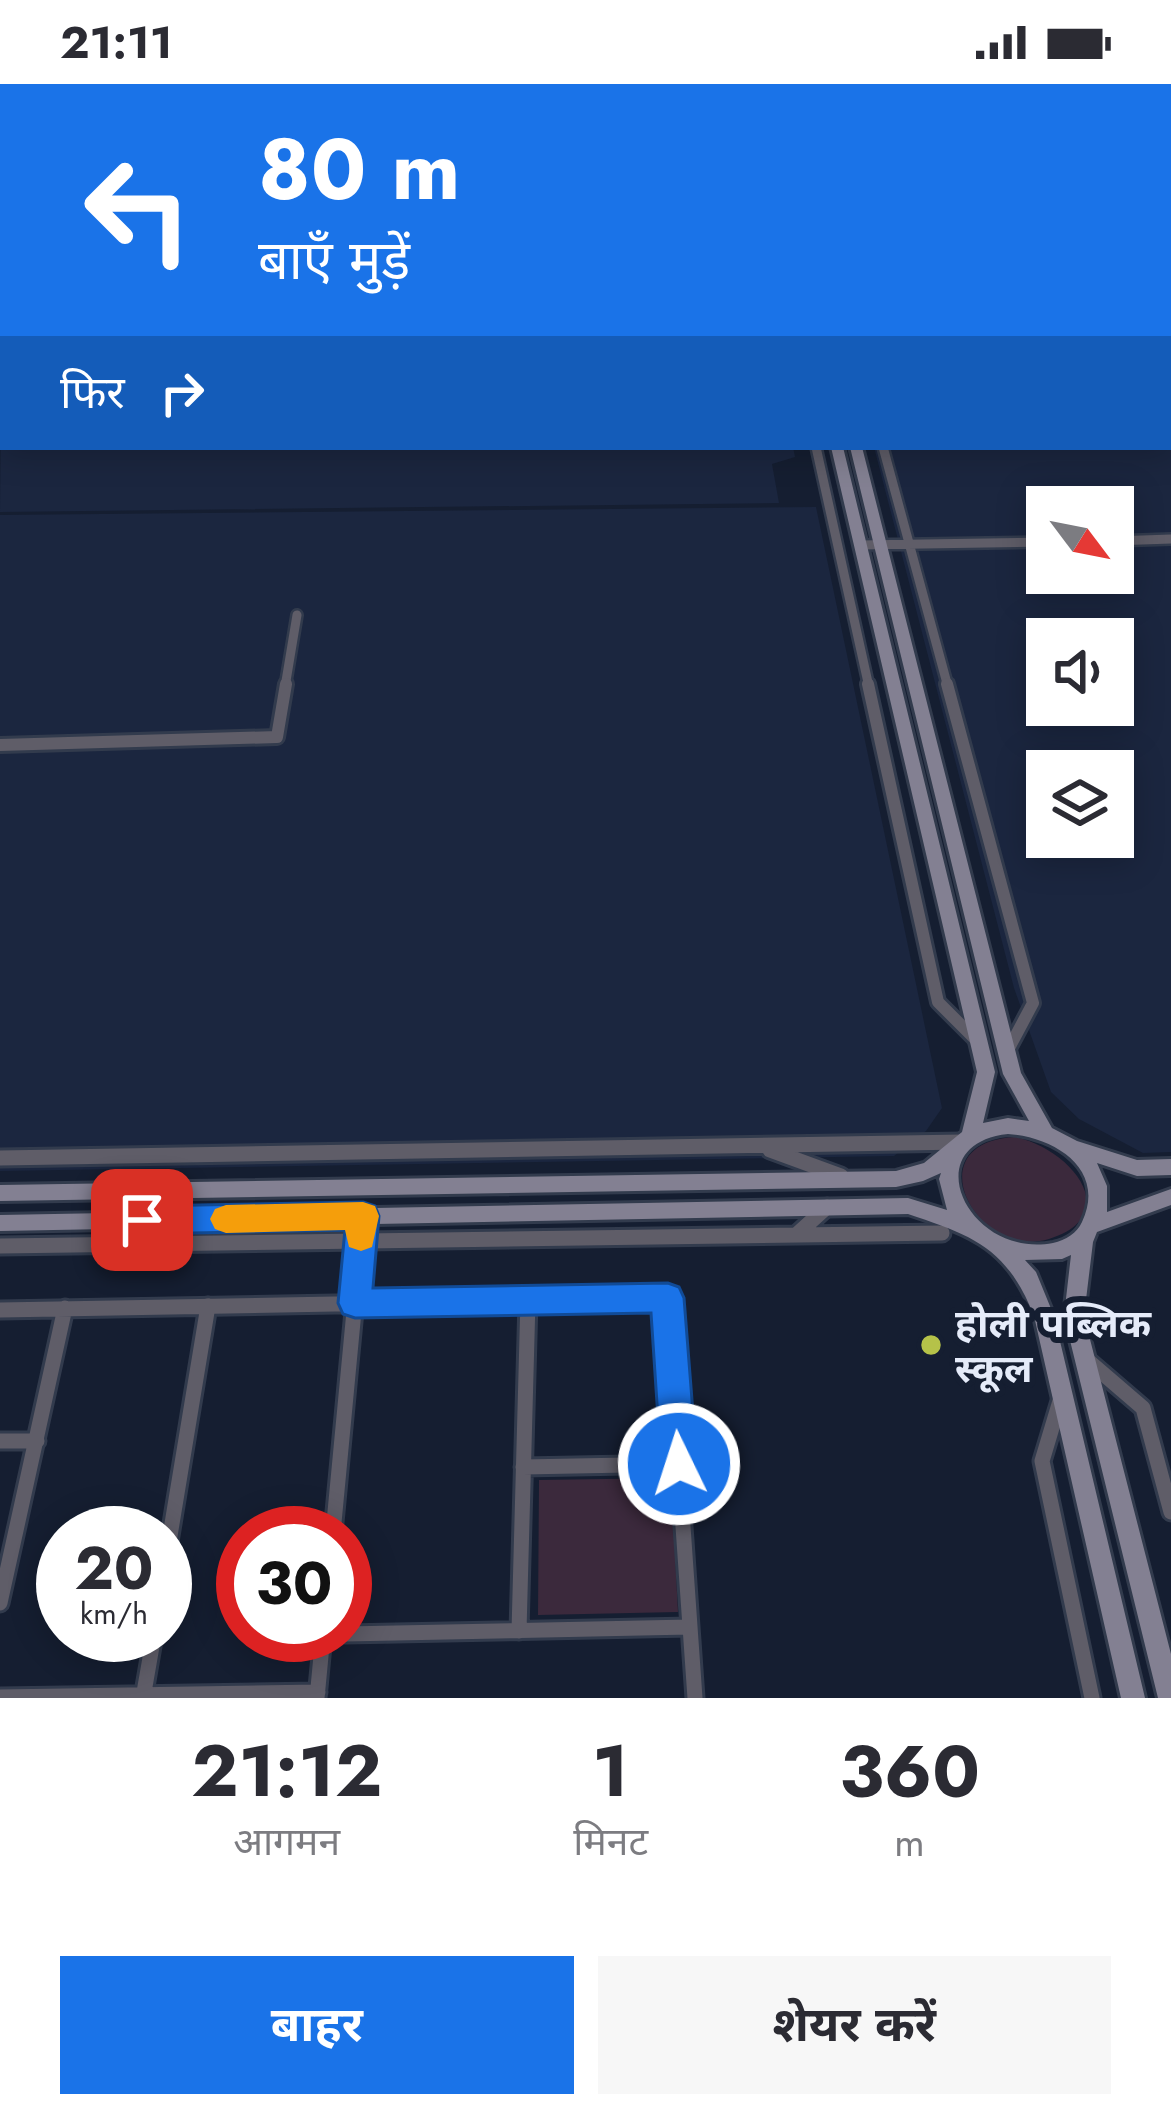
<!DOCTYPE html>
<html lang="hi">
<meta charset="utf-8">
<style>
:root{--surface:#fff;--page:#f7f7f7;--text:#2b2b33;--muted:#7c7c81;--accent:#1a73e8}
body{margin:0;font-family:Jost,"Noto Sans Devanagari",sans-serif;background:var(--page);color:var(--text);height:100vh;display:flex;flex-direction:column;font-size:45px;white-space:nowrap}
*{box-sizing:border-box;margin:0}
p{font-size:39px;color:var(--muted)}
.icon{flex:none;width:66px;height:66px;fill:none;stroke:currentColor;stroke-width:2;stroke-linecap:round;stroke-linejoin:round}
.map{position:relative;height:1614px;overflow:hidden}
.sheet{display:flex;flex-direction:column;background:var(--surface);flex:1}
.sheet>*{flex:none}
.top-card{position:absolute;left:0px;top:0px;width:1173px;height:366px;box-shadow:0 6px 30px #0003;background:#1a73e8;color:#fff;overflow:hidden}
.needle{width:78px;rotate:122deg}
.controls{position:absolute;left:1026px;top:402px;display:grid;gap:24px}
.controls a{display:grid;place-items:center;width:108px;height:108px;border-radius:0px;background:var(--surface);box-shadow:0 6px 30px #0003;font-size:60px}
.speed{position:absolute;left:36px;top:1422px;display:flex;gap:24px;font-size:60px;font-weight:700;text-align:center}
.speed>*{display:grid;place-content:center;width:156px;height:156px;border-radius:50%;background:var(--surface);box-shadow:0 6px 30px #0003;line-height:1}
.speed small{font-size:30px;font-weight:400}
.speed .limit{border:18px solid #d22;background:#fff;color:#111}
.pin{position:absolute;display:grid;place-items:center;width:102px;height:102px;color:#fff;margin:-51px;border-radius:24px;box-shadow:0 6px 18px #0006}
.me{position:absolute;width:132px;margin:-66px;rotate:356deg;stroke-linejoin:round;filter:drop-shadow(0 0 9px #0008)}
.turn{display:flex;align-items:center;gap:42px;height:252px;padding:0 60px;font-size:54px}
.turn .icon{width:156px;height:156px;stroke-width:2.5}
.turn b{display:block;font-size:84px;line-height:102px}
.then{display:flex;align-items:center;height:114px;padding:0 60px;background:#0003;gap:24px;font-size:45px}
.eta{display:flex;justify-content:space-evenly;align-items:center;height:204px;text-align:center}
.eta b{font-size:72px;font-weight:700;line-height:84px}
.button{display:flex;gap:24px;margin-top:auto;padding:24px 60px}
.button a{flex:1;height:138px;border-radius:0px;background:var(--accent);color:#fff;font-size:48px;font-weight:700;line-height:138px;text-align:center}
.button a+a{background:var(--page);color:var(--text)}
.status{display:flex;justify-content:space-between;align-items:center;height:84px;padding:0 60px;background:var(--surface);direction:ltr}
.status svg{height:33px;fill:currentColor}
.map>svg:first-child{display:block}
</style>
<div class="status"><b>21:11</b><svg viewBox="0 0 49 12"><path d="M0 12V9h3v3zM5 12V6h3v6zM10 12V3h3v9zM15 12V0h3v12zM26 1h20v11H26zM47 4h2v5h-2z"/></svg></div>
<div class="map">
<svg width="1171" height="1614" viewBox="0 0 1171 1614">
<rect width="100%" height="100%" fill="#151e31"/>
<path fill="#1b263f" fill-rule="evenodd" d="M775,0h396v298l-1,-295z
M3,82v281h790l2,10 -23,7 7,39 -779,9z
M1171,315v753l-28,1 -64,-34 -28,-27 -37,-104 -140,-541h296zM1047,423h66v66h-66zM1047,555h66v66h-66zM1047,687h66v66h-66z
M816,423l126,601 -16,23 -32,25 -894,15v-656z"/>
<path fill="#3b293c" d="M1015,1053c55,11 111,78 34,102 -73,22 -135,-97 -34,-102z
M671,1394l7,134 -140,3 1,-135z"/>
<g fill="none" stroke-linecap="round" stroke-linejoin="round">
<defs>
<path id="street-far3" d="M385,3l23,-3"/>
<path id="street-far2" d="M816,363l53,240
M883,363l65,240
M1113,457l58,-2
M860,461l187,-3
M285,603l12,-72"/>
<path id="street-far1" d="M868,600l70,318 40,40
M947,600l86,319 -26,49
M0,661l277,-8 9,-53"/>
<path id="street" d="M770,1066l71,26
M0,1074l963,-16
M796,1151l31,-28
M0,1162l942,-13
M0,1226l667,-12 28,400
M1086,1275l57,49 28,104
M1060,1317l-18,60 50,237
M0,1357h37
M523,1383l156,-3
M333,1449l30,-317
M165,1482l43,-260
M0,1519l65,-295
M519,1547l9,-331
M345,1550l345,-7
M0,1613l318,-5
M143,1614l11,-63
M317,1614l6,-63"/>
<path id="secondary" d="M284,0h24l-7,3h-24z
M335,0h24l-7,3h-24z
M746,0h8l1,3h-8z
M759,0h8l1,3h-8z
M3,44v6l-3,1v-6z
M831,363h12l152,625 -12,51 25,-5 21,3 -26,-47 -153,-627h12l159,626 31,55 25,13 60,19 34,-1v16l-34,1 -40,-13 10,23v26l64,-23v16l-74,27 -4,10 -9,74 87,338v44h-13l-94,-382 7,-61 -9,4 -37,1 11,12 18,44 91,382h-24l-87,-382c-27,-68 -60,-80 -126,-102l-908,17v-16l908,-17 39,12 -8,-31 2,-6 -18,8 -27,6 -896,14v-16l896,-14 28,-8 38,-31 15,-60zM1008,1050c46,3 99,35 74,88 -5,11 -16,18 -29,21 -85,16 -139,-99 -45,-109z"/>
</defs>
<use href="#street-far3" stroke="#323b4d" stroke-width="10"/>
<use href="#street-far2" stroke="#323b4d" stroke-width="14"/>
<use href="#street-far1" stroke="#323b4d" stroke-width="18"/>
<use href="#street" stroke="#323b4d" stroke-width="21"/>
<use href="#secondary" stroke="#323b4d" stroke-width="6"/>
<use href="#street-far3" stroke="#5f5d68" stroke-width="8"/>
<use href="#street-far2" stroke="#5f5d68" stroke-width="9"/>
<use href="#street-far1" stroke="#5f5d68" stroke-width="12"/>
<use href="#street" stroke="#5f5d68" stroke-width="15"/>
<use href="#secondary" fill="#838092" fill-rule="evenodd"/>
</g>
<path fill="#1a73e8" stroke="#114b97" stroke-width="3" d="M363,1118l12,4 4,10 -6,72 295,-5 11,4 5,11 13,166 -5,12 -13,5 -13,-5 -5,-12 -10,-151 -296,5 -12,-4 -5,-11 7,-73 -203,4 -11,-4 -5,-10 5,-10 11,-4z"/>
<path fill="#f59e0b" d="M363,1118l12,4 4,10 -7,31 -11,4 -12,-4 -4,-17 -119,3 -11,-4 -5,-10 5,-10 11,-4z"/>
<circle fill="#b5c249" stroke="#151e31" stroke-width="4.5" cx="931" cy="1261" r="12"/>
<g text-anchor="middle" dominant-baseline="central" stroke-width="12" stroke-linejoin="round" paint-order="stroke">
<g font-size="39" font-weight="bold" fill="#e5ebf9" stroke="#151e31" text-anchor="start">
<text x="955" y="1239">होली पब्लिक<tspan x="955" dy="45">स्कूल</tspan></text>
</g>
</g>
</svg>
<div class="controls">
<a><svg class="needle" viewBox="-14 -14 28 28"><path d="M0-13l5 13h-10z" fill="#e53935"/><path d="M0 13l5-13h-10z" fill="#7c7c81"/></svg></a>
<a><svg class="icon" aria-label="sound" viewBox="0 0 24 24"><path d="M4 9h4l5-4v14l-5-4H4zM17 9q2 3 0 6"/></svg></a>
<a><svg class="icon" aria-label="layers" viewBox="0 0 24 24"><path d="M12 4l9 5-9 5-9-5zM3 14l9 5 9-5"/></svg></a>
</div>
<div class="speed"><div>20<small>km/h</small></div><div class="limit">30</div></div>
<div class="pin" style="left:142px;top:1136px;background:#d93025"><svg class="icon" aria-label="arrive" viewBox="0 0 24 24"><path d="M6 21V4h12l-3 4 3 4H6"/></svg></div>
<svg class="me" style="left:679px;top:1380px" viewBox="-20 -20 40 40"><circle r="17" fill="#1a73e8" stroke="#fff" stroke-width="3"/><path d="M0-11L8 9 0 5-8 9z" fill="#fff"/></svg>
<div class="top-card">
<div class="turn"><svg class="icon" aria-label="left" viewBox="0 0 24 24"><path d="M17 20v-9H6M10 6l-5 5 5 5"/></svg><div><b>80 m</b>बाएँ मुड़ें</div></div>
<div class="then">फिर<svg class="icon" aria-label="right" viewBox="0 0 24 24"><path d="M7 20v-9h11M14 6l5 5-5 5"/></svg></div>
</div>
</div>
<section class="sheet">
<div class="eta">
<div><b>21:12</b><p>आगमन</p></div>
<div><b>1</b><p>मिनट</p></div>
<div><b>360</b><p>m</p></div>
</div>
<div class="button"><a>बाहर</a><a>शेयर करें</a></div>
</section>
